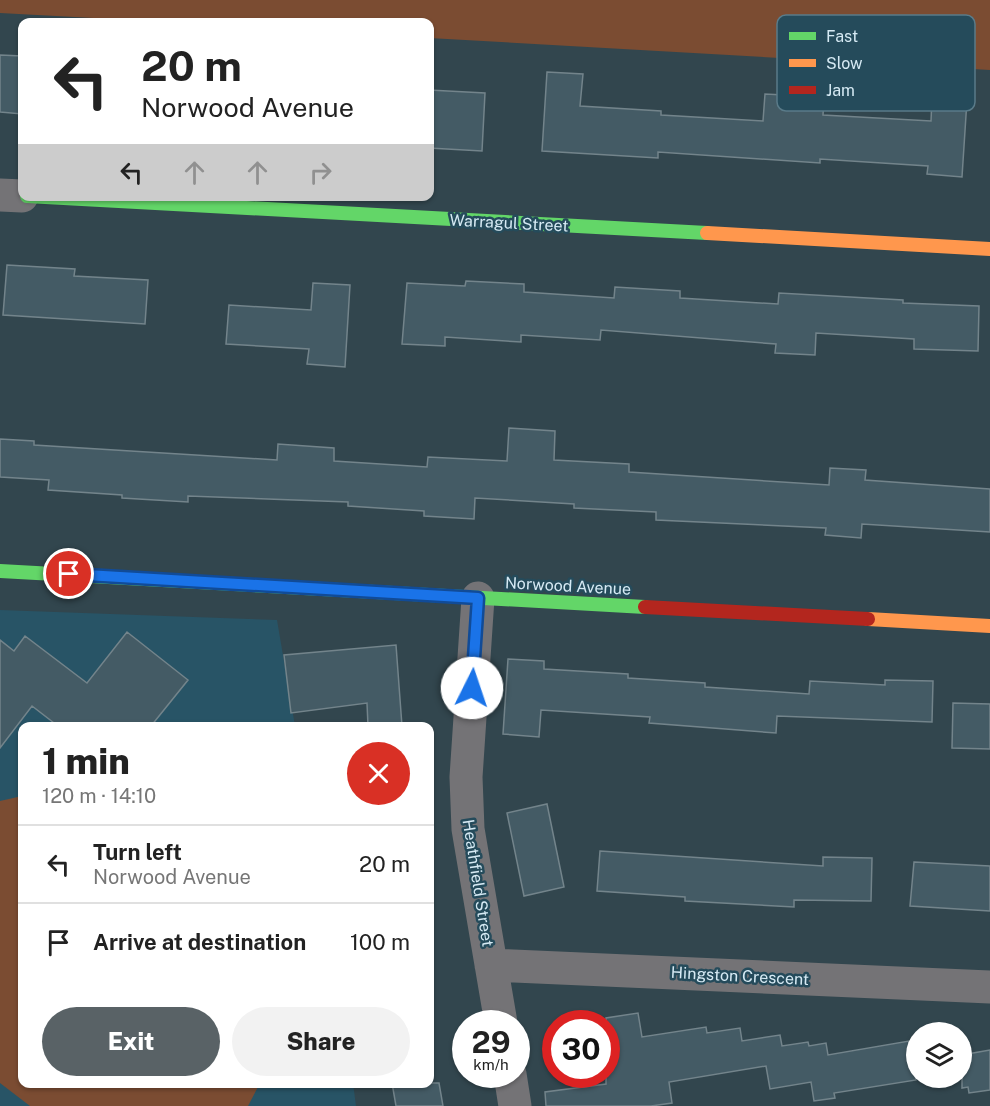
<!DOCTYPE html>
<meta charset="utf-8">
<style>
:root{--surface:#fff;--page:#f2f2f2;--text:#222;--muted:#767676;--line:#e0e0e0;--accent:#596266}
body{margin:0;font-family:"Public Sans",sans-serif;background:var(--page);color:var(--text);height:100vh;display:flex;flex-direction:column;font-size:22px;white-space:nowrap}
*{box-sizing:border-box;margin:0}
p{font-size:20px;color:var(--muted)}
.icon{flex:none;width:33px;height:33px;fill:none;stroke:currentColor;stroke-width:2;stroke-linecap:round;stroke-linejoin:round}
.map{position:relative;flex:1;overflow:hidden}
.drawer{position:absolute;left:18px;top:722px;width:416px;height:366px;display:flex;flex-direction:column;background:var(--surface);border-radius:12px;box-shadow:0 2px 4px #0004}
.drawer>*{flex:none}
.top-card{position:absolute;left:18px;top:18px;width:416px;height:183px;border-radius:12px;box-shadow:0 2px 4px #0004;background:#fff;color:var(--text);overflow:hidden}
.tools{position:absolute;left:906px;top:1022px;display:grid;gap:12px}
.tools a{display:grid;place-items:center;width:66px;height:66px;border-radius:50%;background:var(--surface);box-shadow:0 2px 4px #0004;font-size:30px}
.speed{position:absolute;left:452px;top:1010px;display:flex;gap:12px;font-size:30px;font-weight:700;text-align:center}
.speed>*{display:grid;place-content:center;width:78px;height:78px;border-radius:50%;background:var(--surface);box-shadow:0 2px 4px #0004;line-height:1}
.speed small{font-size:15px;font-weight:400}
.speed .limit{border:9px solid #d22;background:#fff;color:#111}
.pin{position:absolute;display:grid;place-items:center;width:51px;height:51px;color:#fff;margin:-26px;border:3px solid #fff;border-radius:50%;box-shadow:0 2px 6px #0007}
.me{position:absolute;width:66px;margin:-33px;rotate:4deg;stroke-linejoin:round;filter:drop-shadow(0 0 4px #0008)}
.turn{display:flex;align-items:center;gap:21px;height:126px;padding:0 24px;font-size:27px}
.turn .icon{width:78px;height:78px;stroke-width:2.5}
.turn b{display:block;font-size:42px;line-height:51px}
.lanes{display:flex;align-items:center;height:57px;padding:0 24px;background:#0003;justify-content:center;gap:30px;direction:ltr}
.lanes .off{opacity:.35}
.round{display:grid;place-items:center;flex:none;width:63px;height:63px;border-radius:32px;background:var(--page)}
.overview{display:flex;align-items:center;justify-content:space-between;height:102px;padding:0 24px}
h1{font-size:36px;font-weight:800;line-height:45px}
.cta{display:flex;gap:12px;margin-top:auto;padding:12px 24px}
.cta a{flex:1;height:69px;border-radius:36px;background:var(--accent);color:#fff;font-size:24px;font-weight:800;line-height:69px;text-align:center}
.cta a+a{background:var(--page);color:var(--text)}
ul{padding:0;list-style:none}
li{display:flex;align-items:center;gap:18px;height:78px;padding:0 24px;border-top:2px solid var(--line)}
li div{flex:1}
li b{display:block;font-size:22px}
li em{font-style:normal}
.map>svg:first-child{display:block}
</style>
<div class="map">
<svg width="990" height="1106" viewBox="0 0 990 1106">
<rect width="100%" height="100%" fill="#32464e"/>
<path fill="#285466" d="M0,610l277,10 18,106h-273v357h331l3,23h-356z"/>
<path fill="#7b4c32" d="M0,0h990v70l-561,-32v-16h-261l-168,-9z
M22,796v287h238l-12,23h-218l-30,-23v-282z"/>
<path fill="#445b65" stroke="#73848b" stroke-width="1.5" d="M0,55l22,1v58l-22,-2z
M547,72l36,2 -3,32 81,5v4l102,6 2,-27 59,3 -1,18 108,6 1,-23 35,2 -5,77 -35,-3 1,-8 -108,-7v4l-162,-11v6l-116,-7z
M429,90l56,3 -3,58 -53,-3z
M7,265l68,4 -1,7 74,4 -3,44 -142,-9z
M466,281l58,3v8l90,6 1,-11 65,4v7l98,6 1,-11 124,7v3l76,3 -1,45 -64,-2v-10l-98,-6 -1,22 -40,-2 1,-9 -175,-14 -1,10 -79,-5v7l-76,-5v9l-43,-2 5,-61 58,3z
M313,283l37,2 -5,82 -38,-3 2,-15 -83,-5 3,-39 82,5z
M509,428l46,3 -1,29 75,4v8l200,13 1,-17 36,2 -1,10 125,9v43l-128,-8 -1,14 -36,-3 1,-7 -170,-8v-8l-82,-4v-4l-99,-6 -1,21 -50,-3v-5l-76,-5v-4l-160,-6v6l-66,-4v-3l-74,-5 1,-10 -49,-3v-38l34,2v4l243,15 1,-16 56,4v13l93,6 1,-10 79,4z
M127,632l61,48 -37,46h-93l-26,-20 -32,42v-108l14,11 11,-15 62,47z
M396,645l6,81h-34l-1,-23 -76,10 -7,-58z
M508,659l36,2v8l84,5v4l77,5v4l104,7 1,-13 75,4v-5l48,1 -1,41 -155,-6 -1,17 -127,-10 1,-6 -109,-7 -2,27 -36,-3z
M953,703l37,1v45l-38,-1z
M547,804l17,83 -40,9 -17,-83z
M600,851l223,15v-9l49,1 -1,43 -77,-1v7l-109,-6v-4l-88,-6z
M914,862l76,4v45l-80,-5z
M638,1013l4,24 64,-10 1,6 33,-5 2,13 38,-6 2,11 26,-4 1,4 17,-3 2,12 81,-14 7,39 -82,13 1,5 -21,3 -3,-19 -41,7 -4,-23 -97,16 3,21 -21,3h-105l-1,-14 61,-8v-66z
M990,1050v40l-21,3 -1,-6 -6,1v-33z
M392,1083h47l4,23h-47z"/>
<g fill="none" stroke-linecap="round" stroke-linejoin="round">
<path stroke="#747376" stroke-width="33" d="M0,195l22,1
M478,598l-12,179 2,52 33,194
M491,965l499,22
M510,1074l5,32"/>
<path stroke="#63d668" stroke-width="14" d="M27,196l680,37
M0,571l645,36"/>
<path stroke="#ff974d" stroke-width="14" d="M707,233l283,16
M868,619l122,7"/>
<path stroke="#b3261e" stroke-width="14" d="M645,607l223,12"/>
</g>
<g fill="none" stroke-linecap="round" stroke-linejoin="round">
<defs>
<path id="route" d="M69,574l409,24 -6,90"/>
</defs>
<use href="#route" stroke="#114b97" stroke-width="15"/>
<use href="#route" stroke="#1a73e8" stroke-width="10"/>
</g>
<g text-anchor="middle" dominant-baseline="central" stroke-width="5" stroke-linejoin="round" paint-order="stroke">
<g font-size="16" fill="#d6eaf4" stroke="#254b5b">
<text transform="translate(509 223) rotate(3)">Warragul Street</text>
<text transform="translate(568 586) rotate(3)">Norwood Avenue</text>
<text transform="translate(478 883) rotate(81)">Heathfield Street</text>
<text transform="translate(740 976) rotate(3)">Hingston Crescent</text>
</g>
</g>
<rect x="777" y="15" width="198" height="96" rx="9" fill="#254b5b" stroke="#5a7b89" stroke-width="1.5"/>
<rect x="789" y="32" width="27" height="8" fill="#63d668"/>
<rect x="789" y="59" width="27" height="8" fill="#ff974d"/>
<rect x="789" y="86" width="27" height="8" fill="#b3261e"/>
<g font-size="16" fill="#d6eaf4">
<text x="826" y="42">Fast</text>
<text x="826" y="69">Slow</text>
<text x="826" y="96">Jam</text>
</g>
</svg>
<div class="tools">
<a><svg class="icon" aria-label="layers" viewBox="0 0 24 24"><path d="M12 4l9 5-9 5-9-5zM3 14l9 5 9-5"/></svg></a>
</div>
<div class="speed"><div>29<small>km/h</small></div><div class="limit">30</div></div>
<div class="pin" style="left:69px;top:574px;background:#d93025"><svg class="icon" aria-label="arrive" viewBox="0 0 24 24"><path d="M6 21V4h12l-3 4 3 4H6"/></svg></div>
<svg class="me" style="left:472px;top:688px" viewBox="-20 -20 40 40"><circle r="19" fill="#fff"/><path d="M0-13L10 11 0 6-10 11z" fill="#1a73e8"/></svg>
<div class="top-card">
<div class="turn"><svg class="icon" aria-label="left" viewBox="0 0 24 24"><path d="M17 20v-9H6M10 6l-5 5 5 5"/></svg><div><b>20 m</b>Norwood Avenue</div></div>
<div class="lanes"><svg class="icon" aria-label="left" viewBox="0 0 24 24"><path d="M17 20v-9H6M10 6l-5 5 5 5"/></svg><svg class="icon off" aria-label="ahead" viewBox="0 0 24 24"><path d="M12 20V5M6 11l6-6 6 6"/></svg><svg class="icon off" aria-label="ahead" viewBox="0 0 24 24"><path d="M12 20V5M6 11l6-6 6 6"/></svg><svg class="icon off" aria-label="right" viewBox="0 0 24 24"><path d="M7 20v-9h11M14 6l5 5-5 5"/></svg></div>
</div>
<section class="drawer">
<div class="overview"><div><h1>1 min</h1><p>120 m · 14:10</p></div><a class="round" style="background:#d93025;color:#fff"><svg class="icon" aria-label="close" viewBox="0 0 24 24"><path d="M6 6l12 12M18 6L6 18"/></svg></a></div>
<ul>
<li><svg class="icon" aria-label="left" viewBox="0 0 24 24"><path d="M17 20v-9H6M10 6l-5 5 5 5"/></svg><div><b>Turn left</b><p>Norwood Avenue</p></div><em>20 m</em></li>
<li><svg class="icon" aria-label="arrive" viewBox="0 0 24 24"><path d="M6 21V4h12l-3 4 3 4H6"/></svg><div><b>Arrive at destination</b></div><em>100 m</em></li>
</ul>
<div class="cta"><a>Exit</a><a>Share</a></div>
</section>
</div>
